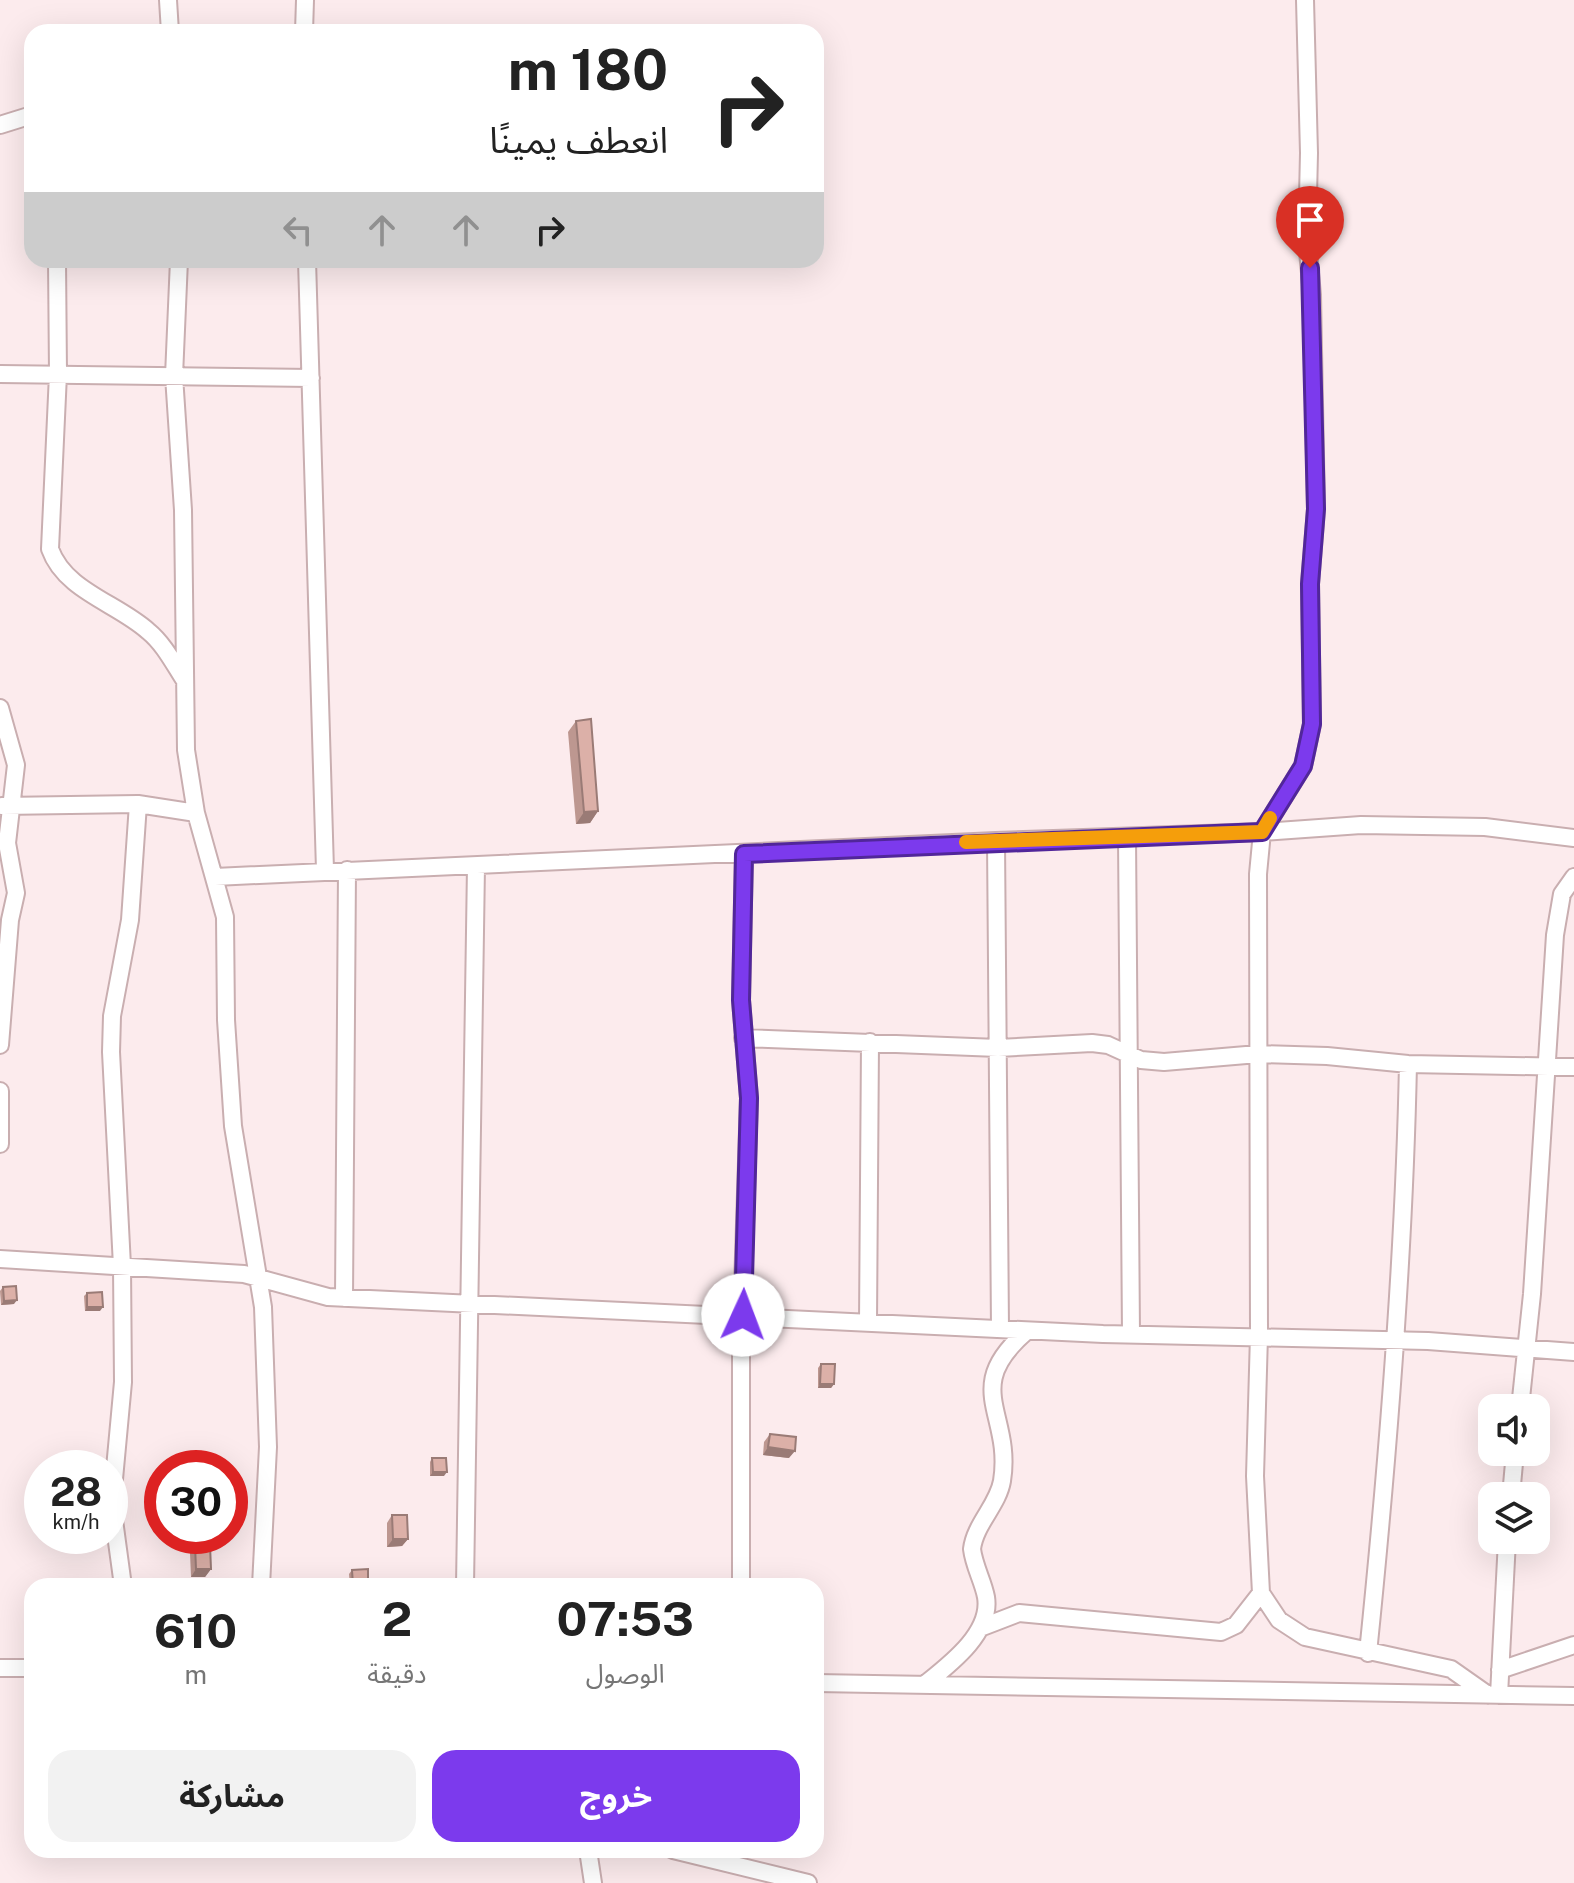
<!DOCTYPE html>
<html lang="ar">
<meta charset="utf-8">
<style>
:root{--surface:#fff;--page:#f2f2f2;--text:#222;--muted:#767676;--accent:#7c3aed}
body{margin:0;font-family:"Public Sans","Noto Sans Arabic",sans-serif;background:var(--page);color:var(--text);direction:rtl;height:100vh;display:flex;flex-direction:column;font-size:30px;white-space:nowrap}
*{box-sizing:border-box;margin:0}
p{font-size:26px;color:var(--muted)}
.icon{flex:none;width:44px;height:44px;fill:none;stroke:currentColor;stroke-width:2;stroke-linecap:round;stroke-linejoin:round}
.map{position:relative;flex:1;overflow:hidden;direction:ltr}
.panel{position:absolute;left:24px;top:1578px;width:800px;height:280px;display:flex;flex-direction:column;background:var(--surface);border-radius:24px;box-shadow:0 8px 32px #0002;direction:rtl}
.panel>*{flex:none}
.top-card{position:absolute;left:24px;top:24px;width:800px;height:244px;border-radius:24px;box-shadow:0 8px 32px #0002;direction:rtl;background:#fff;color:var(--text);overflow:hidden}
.buttons{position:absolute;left:1478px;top:1394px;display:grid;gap:16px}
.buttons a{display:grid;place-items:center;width:72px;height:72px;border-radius:16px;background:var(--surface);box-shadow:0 8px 32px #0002;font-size:40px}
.speed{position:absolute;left:24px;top:1450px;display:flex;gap:16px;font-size:40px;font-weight:700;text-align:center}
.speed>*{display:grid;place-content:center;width:104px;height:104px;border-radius:50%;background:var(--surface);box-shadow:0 8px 32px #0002;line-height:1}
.speed small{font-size:20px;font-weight:400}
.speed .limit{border:12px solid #d22;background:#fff;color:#111}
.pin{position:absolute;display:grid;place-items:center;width:68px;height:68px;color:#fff;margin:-82px -34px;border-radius:50% 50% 50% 0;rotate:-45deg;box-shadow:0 0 8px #0007}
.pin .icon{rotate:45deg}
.me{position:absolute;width:88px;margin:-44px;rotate:2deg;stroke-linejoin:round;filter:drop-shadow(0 0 6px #0008)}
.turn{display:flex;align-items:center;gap:28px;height:168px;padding:0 24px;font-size:36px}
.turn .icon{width:104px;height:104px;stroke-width:2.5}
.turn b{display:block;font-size:56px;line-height:68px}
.lanes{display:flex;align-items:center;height:76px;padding:0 24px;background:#0003;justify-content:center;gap:40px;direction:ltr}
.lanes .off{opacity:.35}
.eta{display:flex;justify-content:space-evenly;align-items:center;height:136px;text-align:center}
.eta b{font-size:48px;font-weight:700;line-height:56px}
.cta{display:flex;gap:16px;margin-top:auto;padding:16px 24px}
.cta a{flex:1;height:92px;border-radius:24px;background:var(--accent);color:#fff;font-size:32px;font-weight:700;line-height:92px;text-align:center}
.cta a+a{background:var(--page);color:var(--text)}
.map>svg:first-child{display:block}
</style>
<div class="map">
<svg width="1574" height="1883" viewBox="0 0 1574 1883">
<rect width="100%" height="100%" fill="#fcebed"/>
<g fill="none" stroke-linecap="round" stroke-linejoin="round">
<defs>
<path id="minor" d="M168,0l2,32
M1305,0l4,153 -2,87 5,55 4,214 -6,75 2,140 -9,42 -41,66 -4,42 1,461 -4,141 6,117 18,27 26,17 146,32 37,26
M304,32l1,-32
M0,125l32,-10
M57,260l1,114 -8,175c15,42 67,54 98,82 16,13 26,33 37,50
M179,260l-5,116 9,134 3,240 10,63 29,104 1,103 7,106 30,181 5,140 -7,139
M307,260l18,610
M0,374l311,4
M0,708l16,57 -9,78 9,50 -6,27 -10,125
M2,806l136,-2 58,9
M1127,837l4,497
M996,841l4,488
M215,877l781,-36 266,-9 99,-7 124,2 89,11
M743,1038l255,10 94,-5 16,2 33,15 23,2 94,-8 69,2 81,8 166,3
M0,1091v53
M0,1259l244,15 84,23 775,37 325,7 146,11
M344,1298l3,-428
M868,1323l2,-281
M1520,1408l12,-114 23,-359 7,-41 12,-17
M1511,1496l4,-44
M123,1586l-9,-66v-41l9,-97 -1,-116 -11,-214 1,-36 18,-96 8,-116
M465,1586l11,-720
M741,1586v-237l8,-251 -8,-98 3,-146
M980,1628l39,-15 202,19 15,-7 25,-32
M1368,1653c20,-195 36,-393 40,-589
M0,1668h32
M1500,1670l74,-25
M816,1683l758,13
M924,1685c25,-20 68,-52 62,-88 -3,-16 -12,-31 -14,-48 3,-25 26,-44 30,-68 11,-68 -42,-93 25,-150
M1499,1695l8,-155
M588,1850l5,33
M673,1850l135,33"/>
</defs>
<use href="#minor" stroke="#c9aeb0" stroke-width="20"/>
<use href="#minor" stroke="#fff" stroke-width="16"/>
</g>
<path fill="#bd9790" d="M576,721l22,90 -8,12 -14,1 -8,-92z
M3,1287l11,17 -13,1 -1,-14z
M87,1293l13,18h-15l-1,-15z
M821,1364l13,20 -3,4h-13v-20z
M770,1434l19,24 -26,-3 1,-13z
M192,1458l15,10h-21v-3z
M432,1458l12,18h-14v-14z
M392,1515l16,24 -6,7 -15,1v-24z
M195,1545l16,24 -6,8h-14l-1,-24z
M352,1570l15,16h-17l-1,-12z"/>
<path fill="#9a7b76" d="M598,811l-8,12 -14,1 8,-12z
M17,1300l-3,4 -13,1 3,-4z
M87,1307h16l-3,4h-15z
M820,1384h14l-3,4h-13z
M768,1447l27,4 -6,7 -26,-3z
M433,1472h14l-3,4h-14z
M393,1539h15l-6,7 -15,1z
M196,1569h15l-6,8h-14z"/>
<path fill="#dcb0a8" stroke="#9a7b76" stroke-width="2" d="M591,719l7,92 -14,1 -8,-91z
M16,1286l1,14 -13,1 -1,-14z
M102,1292l1,15h-16v-14z
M821,1364h14l-1,20h-14z
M770,1434l26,3 -1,14 -27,-4z
M206,1457l1,11h-15v-10z
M432,1458h14l1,14h-14z
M392,1515h15l1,24h-15z
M195,1545h15l1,24h-15z
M368,1569v15l-15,1 -1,-15z"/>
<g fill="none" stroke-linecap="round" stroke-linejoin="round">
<defs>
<path id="route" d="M743,1315l6,-217 -8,-98 3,-146 518,-22 41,-66 9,-42 -2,-140 6,-75 -6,-241"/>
</defs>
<use href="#route" stroke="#51269a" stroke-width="20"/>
<use href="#route" stroke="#7c3aed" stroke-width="14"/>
<path stroke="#f59e0b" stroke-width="14" d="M966,842l296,-10 8,-14"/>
</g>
</svg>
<div class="buttons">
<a><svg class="icon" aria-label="sound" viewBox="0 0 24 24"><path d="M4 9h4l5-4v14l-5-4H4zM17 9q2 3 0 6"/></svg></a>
<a><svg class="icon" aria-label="layers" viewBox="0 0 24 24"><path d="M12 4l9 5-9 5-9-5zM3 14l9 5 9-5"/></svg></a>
</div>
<div class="speed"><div>28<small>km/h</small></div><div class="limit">30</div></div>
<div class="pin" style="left:1310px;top:268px;background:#d93025"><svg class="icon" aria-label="arrive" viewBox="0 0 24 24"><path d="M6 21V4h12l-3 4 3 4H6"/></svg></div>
<svg class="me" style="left:743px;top:1315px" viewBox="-20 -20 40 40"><circle r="19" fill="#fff"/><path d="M0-13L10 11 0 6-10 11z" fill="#7c3aed"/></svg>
<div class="top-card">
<div class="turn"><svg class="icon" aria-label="right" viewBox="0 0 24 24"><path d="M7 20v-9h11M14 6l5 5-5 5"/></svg><div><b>180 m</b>انعطف يمينًا</div></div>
<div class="lanes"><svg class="icon off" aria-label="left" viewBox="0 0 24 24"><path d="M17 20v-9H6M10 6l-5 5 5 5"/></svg><svg class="icon off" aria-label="ahead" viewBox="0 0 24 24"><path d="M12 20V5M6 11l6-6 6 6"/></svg><svg class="icon off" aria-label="ahead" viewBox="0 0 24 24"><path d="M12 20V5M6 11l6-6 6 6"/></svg><svg class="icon" aria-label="right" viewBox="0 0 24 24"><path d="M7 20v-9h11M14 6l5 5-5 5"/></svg></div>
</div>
<section class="panel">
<div class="eta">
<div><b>07:53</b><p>الوصول</p></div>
<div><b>2</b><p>دقيقة</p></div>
<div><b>610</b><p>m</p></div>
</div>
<div class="cta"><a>خروج</a><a>مشاركة</a></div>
</section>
</div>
